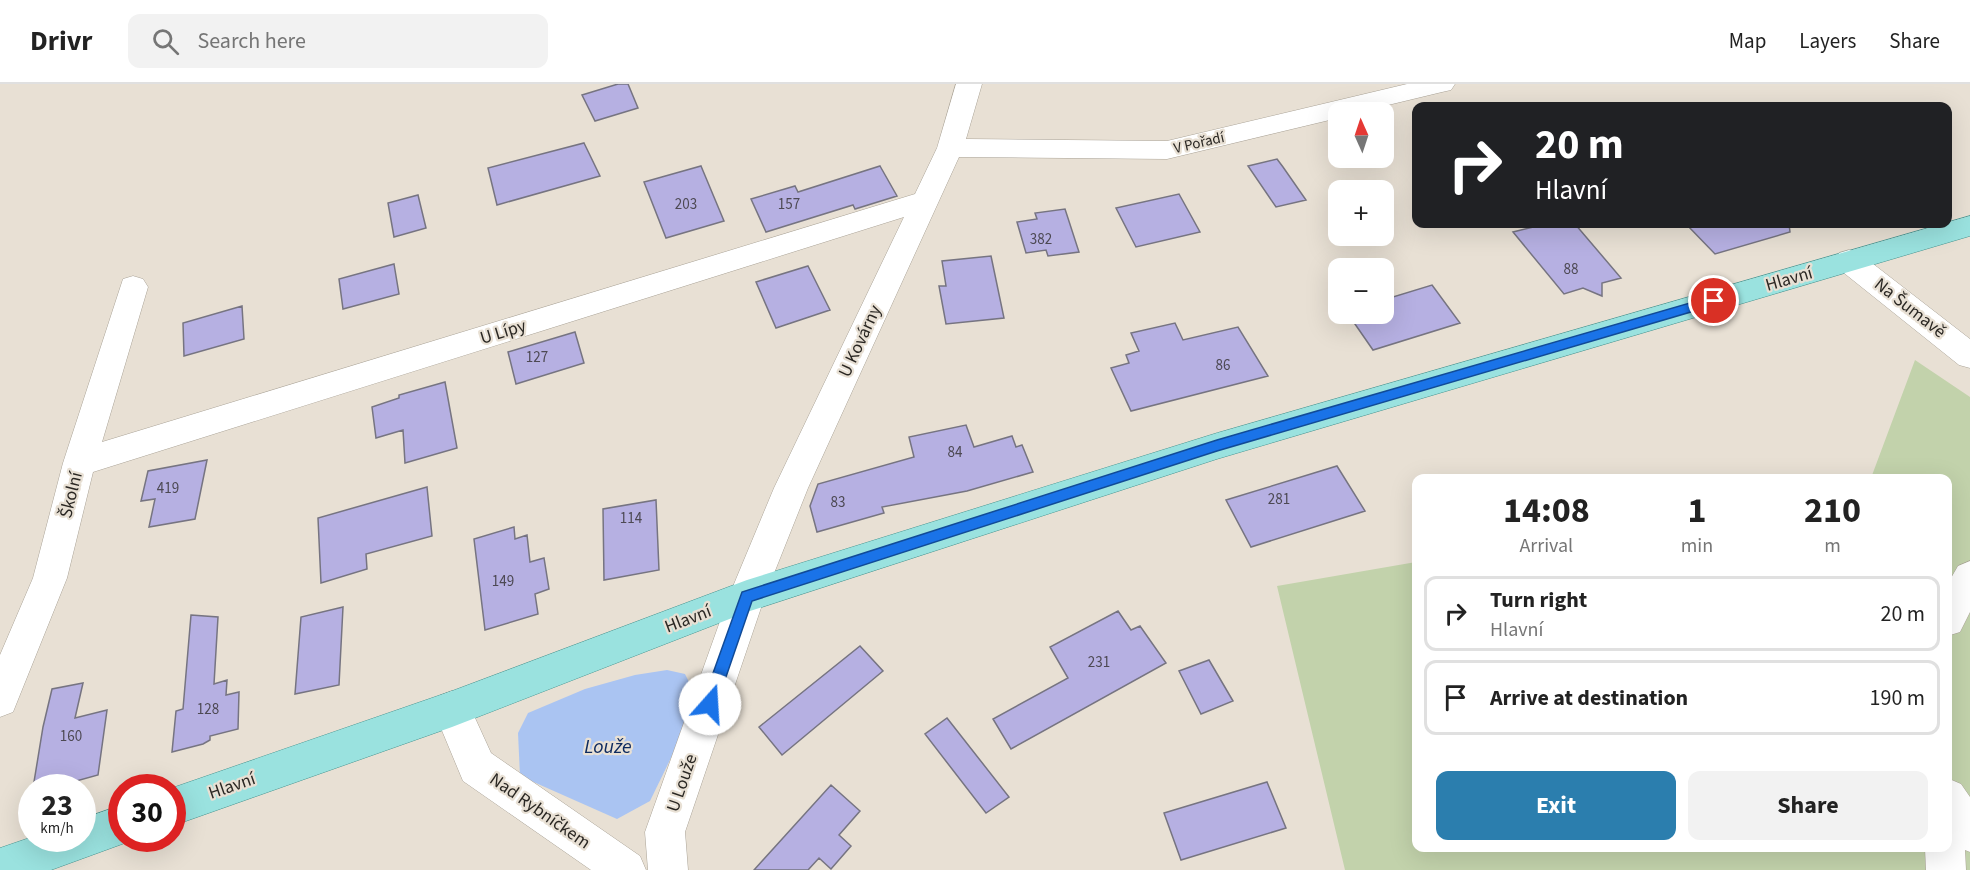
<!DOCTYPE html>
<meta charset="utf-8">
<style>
:root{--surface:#fff;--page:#f2f2f2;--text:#222;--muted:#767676;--line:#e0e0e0;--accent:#2b7eae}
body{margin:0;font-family:"Source Sans 3",sans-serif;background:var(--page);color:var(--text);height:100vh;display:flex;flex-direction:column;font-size:22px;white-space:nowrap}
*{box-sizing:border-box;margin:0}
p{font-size:20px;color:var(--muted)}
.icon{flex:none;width:33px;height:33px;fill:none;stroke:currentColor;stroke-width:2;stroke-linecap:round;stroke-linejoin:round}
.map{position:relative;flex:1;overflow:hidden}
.panel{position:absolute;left:1412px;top:390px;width:540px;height:378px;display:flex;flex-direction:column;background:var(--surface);border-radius:12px;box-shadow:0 6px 24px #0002}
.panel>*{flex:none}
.top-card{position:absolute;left:1412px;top:18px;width:540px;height:126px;border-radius:12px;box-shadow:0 6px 24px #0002;background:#202124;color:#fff;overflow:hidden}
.needle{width:39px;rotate:357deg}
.buttons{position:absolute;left:1328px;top:18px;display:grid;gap:12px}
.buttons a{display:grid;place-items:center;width:66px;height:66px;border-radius:12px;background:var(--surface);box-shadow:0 6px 24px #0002;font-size:30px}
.speed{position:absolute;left:18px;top:690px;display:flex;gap:12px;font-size:30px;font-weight:700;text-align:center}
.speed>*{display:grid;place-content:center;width:78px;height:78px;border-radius:50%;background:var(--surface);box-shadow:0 6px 24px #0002;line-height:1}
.speed small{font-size:15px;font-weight:400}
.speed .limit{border:9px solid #d22;background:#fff;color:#111}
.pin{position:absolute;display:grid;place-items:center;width:51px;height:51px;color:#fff;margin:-26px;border:3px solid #fff;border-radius:50%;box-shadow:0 2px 6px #0007}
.me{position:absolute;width:66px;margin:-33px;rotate:19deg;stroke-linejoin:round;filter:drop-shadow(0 0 4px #0008)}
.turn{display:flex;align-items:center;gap:21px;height:126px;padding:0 24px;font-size:27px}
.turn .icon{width:78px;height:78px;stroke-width:2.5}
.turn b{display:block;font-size:42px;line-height:51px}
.eta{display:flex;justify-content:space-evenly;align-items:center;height:102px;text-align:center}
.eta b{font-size:36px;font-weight:700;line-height:42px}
.cta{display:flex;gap:12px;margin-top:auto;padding:12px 24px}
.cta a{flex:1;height:69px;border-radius:12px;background:var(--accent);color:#fff;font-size:24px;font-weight:700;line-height:69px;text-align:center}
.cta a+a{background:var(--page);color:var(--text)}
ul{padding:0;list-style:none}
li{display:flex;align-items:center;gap:18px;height:75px;margin:0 12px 9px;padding:0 12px;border:3px solid var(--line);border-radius:12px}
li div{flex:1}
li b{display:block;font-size:22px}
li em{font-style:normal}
header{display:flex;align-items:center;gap:36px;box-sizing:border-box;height:84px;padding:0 30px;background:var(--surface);border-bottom:2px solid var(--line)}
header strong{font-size:28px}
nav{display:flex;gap:33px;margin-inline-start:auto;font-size:21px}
.search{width:420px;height:54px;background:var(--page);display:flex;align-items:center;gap:15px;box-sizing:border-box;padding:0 21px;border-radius:12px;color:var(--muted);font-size:22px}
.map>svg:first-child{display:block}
</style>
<header>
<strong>Drivr</strong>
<div class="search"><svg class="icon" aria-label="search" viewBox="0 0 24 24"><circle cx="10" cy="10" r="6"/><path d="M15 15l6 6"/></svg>Search here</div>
<nav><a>Map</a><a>Layers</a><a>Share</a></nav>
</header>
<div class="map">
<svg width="1970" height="786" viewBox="0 0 1970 786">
<rect width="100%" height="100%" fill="#e8e0d4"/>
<path fill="#c2d2ab" d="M1915,276l55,37v473h-625l-68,-284 139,-24v286h531v-370h-76z"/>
<path fill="#aac4f2" d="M667,586l18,4 7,14 -5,37 -37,76 -33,18 -97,-43 -2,-43 10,-20 57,-24 50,-14z"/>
<path fill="#b6b0e2" stroke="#767481" stroke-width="1.5" d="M618,0h10l10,24 -43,13 -13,-26z
M584,59l16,33 -103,29 -9,-37z
M1277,75l6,8 23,33 -30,7 -28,-41z
M701,82l23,55 -58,17 -22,-56z
M880,82l17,30 -42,13 -2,-4 -87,27 -15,-33 44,-13 3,6z
M1179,110l21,38 -64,15 -20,-39z
M418,111l8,33 -32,9 -6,-34z
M1065,125l14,43 -31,4 -2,-6 -20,3 -9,-31 20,-3 -2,-6z
M1546,140h29l46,54 -19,5v13l-19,-8 -19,6 -51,-62z
M1686,140h103l1,8 -75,22z
M991,172l13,62 -58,6 -7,-38h7l-4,-25z
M394,180l5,30 -56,15 -4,-30z
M808,182l22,44 -54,18 -20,-46z
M1432,201l28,38 -87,27 -25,-36h35v-14z
M242,222l2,33 -60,17 -1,-33z
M1175,239l8,17 55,-13 30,49 -137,35 -20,-43 18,-5 -3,-8 13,-4 -8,-18z
M575,248l9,31 -68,21 -8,-32z
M445,298l12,66 -52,15 -2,-33 -27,8 -4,-31 27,-9v-3z
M966,341l8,22 38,-11 4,11 6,-2 11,27 -66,19 -85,16 2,6 -67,19 -7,-26 8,-22 96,-27 -5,-20z
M207,376l-12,59 -46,8 6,-28 -14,2 7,-30z
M1337,382l28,45 -114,36 -25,-47z
M427,403l5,49 -66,18 1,15 -46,14 -3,-65z
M656,416l3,70 -55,10 -1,-71z
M514,443l1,12 12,-4 3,27 14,-4 5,31 -14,5 3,20 -53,16 -11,-91z
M343,523l-4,78 -44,9 6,-77z
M1118,527l13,19 9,-4 26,37 -155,86 -18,-30 75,-41 -18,-31z
M191,531l27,2 -4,67 13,-4 -1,15 13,-3 -1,37 -28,7v4l-7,4 -31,8 4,-41 7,-2z
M860,562l23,25 -101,84 -23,-28z
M1209,576l24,41 -32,13 -22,-43z
M83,599l-8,35 32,-8 -9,65 -47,13h-18l10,-61 9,-38z
M947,634l62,79 -23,16 -61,-79z
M1267,698l19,46 -105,32 -17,-47z
M831,701l29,26 -21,24 12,11 -20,23 -12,-11 -11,12h-54z"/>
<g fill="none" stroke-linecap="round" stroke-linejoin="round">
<defs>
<path id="minor" d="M956,0h26l-16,55 201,2 240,-57h48l-4,6 -9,2 -83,20h-21v6l-171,41 -208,-2 -151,331 -43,108 -80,236 3,38h-40l-3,-38 84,-236 45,-108 130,-271 -811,255 -26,106 -54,134 -13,5v-62l33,-77 30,-115 60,-184 10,-3 10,3 5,8 -46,155 813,-248 22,-46z
M1849,166l10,3 111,86v29l-11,-3 -120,-96 -4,-8 4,-8z
M1970,477v51l-10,20 -13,4v-51l11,-19z
M452,607l13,5 26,57 149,103 6,14h-55l-128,-89 -30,-72 6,-13z
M1947,694l14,6 9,13v55l-5,-2 1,20h-40l-1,-22h22z"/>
<path id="major" d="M1970,132v20l-753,223 -467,152 -298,116 -280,99v-38l280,-97 295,-111 470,-147z
M122,721v33l14,1 -85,31h-51v-22l32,-11 50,1v-19z"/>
</defs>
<use href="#minor" stroke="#aaa397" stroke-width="1"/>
<use href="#major" stroke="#479490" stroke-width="1"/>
<use href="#minor" fill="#fff" fill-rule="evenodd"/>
<use href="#major" fill="#9ae2df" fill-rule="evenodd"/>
</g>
<path fill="#1a73e8" stroke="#114b97" stroke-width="1.5" d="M1714,212l6,5 -2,3 -501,147 -465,150 -37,108 -5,2 -6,-2 -2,-5 40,-112 475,-152z"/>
<g text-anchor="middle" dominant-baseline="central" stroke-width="4.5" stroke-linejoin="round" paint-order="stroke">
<g font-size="15" fill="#2a2723" stroke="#e8e0d4">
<text transform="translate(1199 59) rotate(-13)">V Pořadí</text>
</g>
<g font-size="15" fill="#4d4953">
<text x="686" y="120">203</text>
<text x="789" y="120">157</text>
<text x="1041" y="155">382</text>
<text x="1571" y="185">88</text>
<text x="537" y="273">127</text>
<text x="1223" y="281">86</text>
<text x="955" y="368">84</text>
<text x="168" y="404">419</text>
<text x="1279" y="415">281</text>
<text x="838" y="418">83</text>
<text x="631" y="434">114</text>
<text x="503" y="497">149</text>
<text x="1099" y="578">231</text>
<text x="208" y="625">128</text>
<text x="71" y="652">160</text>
</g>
<g font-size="18" fill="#2a2723" stroke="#e8e0d4">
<text transform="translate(1789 195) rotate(-16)">Hlavní</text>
<text transform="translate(1910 224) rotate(38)">Na Šumavě</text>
<text transform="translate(503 248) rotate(-17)">U Lípy</text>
<text transform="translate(860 257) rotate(-65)">U Kovárny</text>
<text transform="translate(71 411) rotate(-76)">Školní</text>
<text transform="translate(688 535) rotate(-21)">Hlavní</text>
<text transform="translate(682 699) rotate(-71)">U Louže</text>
<text transform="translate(232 702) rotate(-19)">Hlavní</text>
<text transform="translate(540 727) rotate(35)">Nad Rybníčkem</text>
</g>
<g font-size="20" font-style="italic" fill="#0e2b60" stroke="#e8e0d4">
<text x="608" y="663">Louže</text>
</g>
</g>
</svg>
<div class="buttons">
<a><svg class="needle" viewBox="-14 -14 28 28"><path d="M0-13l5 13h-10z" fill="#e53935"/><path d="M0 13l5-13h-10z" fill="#767676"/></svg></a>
<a>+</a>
<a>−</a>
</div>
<div class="speed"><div>23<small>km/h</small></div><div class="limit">30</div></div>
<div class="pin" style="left:1714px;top:217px;background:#d93025"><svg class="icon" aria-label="arrive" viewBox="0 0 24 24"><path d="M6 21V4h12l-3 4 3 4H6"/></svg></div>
<svg class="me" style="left:710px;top:620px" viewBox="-20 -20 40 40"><circle r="19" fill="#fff"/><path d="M0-13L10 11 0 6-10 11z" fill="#1a73e8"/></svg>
<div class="top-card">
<div class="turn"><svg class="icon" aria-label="right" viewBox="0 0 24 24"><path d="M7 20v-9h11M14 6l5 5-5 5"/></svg><div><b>20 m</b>Hlavní</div></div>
</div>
<section class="panel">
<div class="eta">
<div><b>14:08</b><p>Arrival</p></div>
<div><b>1</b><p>min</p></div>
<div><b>210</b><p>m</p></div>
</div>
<ul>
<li><svg class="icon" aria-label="right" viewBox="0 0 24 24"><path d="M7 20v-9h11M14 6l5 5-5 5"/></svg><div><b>Turn right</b><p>Hlavní</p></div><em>20 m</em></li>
<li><svg class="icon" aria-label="arrive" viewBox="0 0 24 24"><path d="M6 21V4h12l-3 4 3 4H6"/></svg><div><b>Arrive at destination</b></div><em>190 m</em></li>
</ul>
<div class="cta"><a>Exit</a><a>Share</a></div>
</section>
</div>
